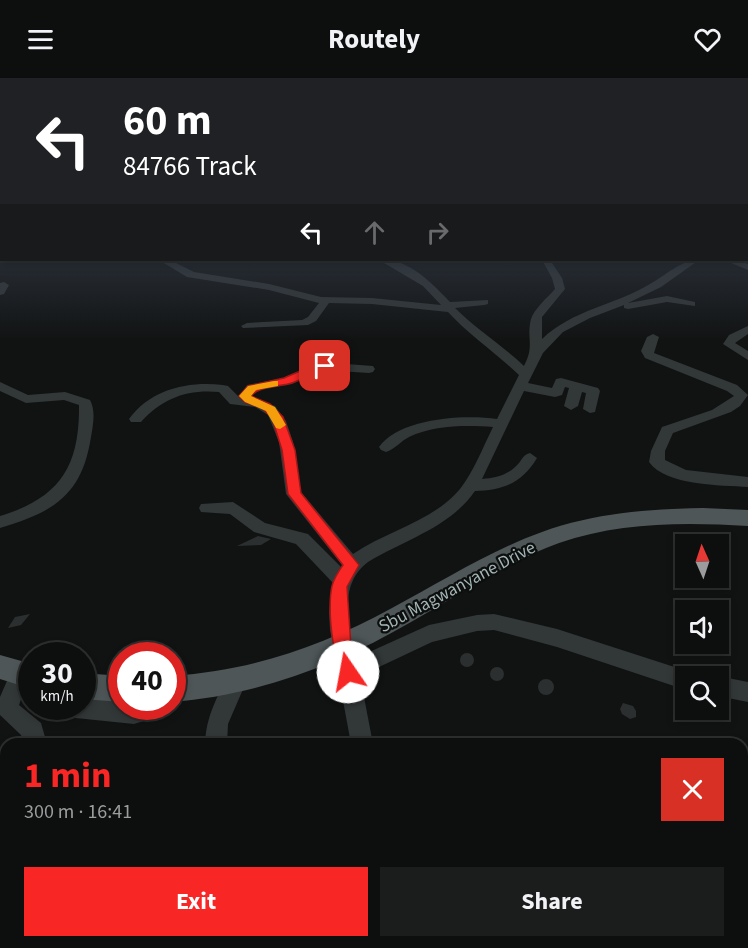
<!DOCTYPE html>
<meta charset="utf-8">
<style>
:root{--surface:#0d0e0e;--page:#1b1c1c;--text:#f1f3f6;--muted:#9a9c9e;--line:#2d2e2e;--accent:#f82725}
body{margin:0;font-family:"Source Sans 3",sans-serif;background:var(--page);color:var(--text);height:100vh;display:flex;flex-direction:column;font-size:22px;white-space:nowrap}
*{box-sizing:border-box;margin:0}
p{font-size:20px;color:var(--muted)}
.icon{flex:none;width:33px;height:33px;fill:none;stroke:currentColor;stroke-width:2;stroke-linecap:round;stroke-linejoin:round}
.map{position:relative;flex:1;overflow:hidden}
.sheet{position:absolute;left:0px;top:660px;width:748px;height:210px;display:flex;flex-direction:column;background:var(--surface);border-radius:18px 18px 0 0;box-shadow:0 3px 9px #0003,0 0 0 2px var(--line)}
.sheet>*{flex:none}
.guide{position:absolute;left:0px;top:0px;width:748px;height:183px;box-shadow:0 3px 9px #0003,0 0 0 2px var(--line);background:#202124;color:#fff;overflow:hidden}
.needle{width:39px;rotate:357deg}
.buttons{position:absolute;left:675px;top:456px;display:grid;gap:12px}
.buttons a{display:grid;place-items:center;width:54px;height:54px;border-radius:0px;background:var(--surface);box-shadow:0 3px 9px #0003,0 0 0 2px var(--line);font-size:30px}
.speed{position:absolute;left:18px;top:564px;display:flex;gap:12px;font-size:30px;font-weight:700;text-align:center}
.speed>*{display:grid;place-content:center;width:78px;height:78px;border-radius:50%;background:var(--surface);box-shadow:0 3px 9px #0003,0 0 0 2px var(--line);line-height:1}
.speed small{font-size:15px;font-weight:400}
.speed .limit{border:9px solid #d22;background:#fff;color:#111}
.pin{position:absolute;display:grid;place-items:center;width:51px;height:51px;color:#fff;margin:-26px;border-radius:12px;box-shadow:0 3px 9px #0006}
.me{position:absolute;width:66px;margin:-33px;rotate:348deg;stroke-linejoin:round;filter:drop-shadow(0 0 4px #0008)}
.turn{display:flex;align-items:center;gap:21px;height:126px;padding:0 24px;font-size:27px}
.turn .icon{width:78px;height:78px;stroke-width:2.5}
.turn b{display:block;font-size:42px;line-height:51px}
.lanes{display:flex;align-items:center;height:57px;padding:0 24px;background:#0003;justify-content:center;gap:30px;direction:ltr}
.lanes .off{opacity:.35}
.round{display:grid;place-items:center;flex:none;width:63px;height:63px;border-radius:0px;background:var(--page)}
.summary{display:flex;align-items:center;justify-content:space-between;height:102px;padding:0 24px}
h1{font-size:36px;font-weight:700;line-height:45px;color:var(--accent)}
.action{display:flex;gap:12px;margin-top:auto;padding:12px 24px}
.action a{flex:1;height:69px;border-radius:0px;background:var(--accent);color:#fff;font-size:24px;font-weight:700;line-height:69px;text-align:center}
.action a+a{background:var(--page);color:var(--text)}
header{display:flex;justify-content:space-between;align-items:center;height:78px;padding:0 24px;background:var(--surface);font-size:27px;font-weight:700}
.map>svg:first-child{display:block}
</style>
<header><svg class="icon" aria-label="menu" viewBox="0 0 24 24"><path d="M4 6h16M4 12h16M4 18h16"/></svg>Routely<svg class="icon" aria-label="heart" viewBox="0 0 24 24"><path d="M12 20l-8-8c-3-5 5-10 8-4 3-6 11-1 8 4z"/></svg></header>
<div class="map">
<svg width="748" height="870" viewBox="0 0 748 870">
<rect width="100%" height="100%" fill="#111313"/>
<path fill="#2c2f2f" d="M258,458l13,3 -10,6 -24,1z
M30,536l-9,11 -13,3 7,-11z
M460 582a7 7 0 1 1 14 0a7 7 0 1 1-14 0Z
M490 596a7 7 0 1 1 14 0a7 7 0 1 1-14 0Z
M538 609a8 8 0 1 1 16 0a8 8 0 1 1-16 0Z
M623,625l10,3 3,5v6l-6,2 -8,-5 -2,-5z"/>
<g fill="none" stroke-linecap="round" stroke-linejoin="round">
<path fill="#323738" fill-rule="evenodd" d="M0,149h2l-2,6z
M747,157h1v6h-1z
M159,182h11l24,12 75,12 52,13 51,1 69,7 -18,-19 -44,-26c28,-3 53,23 71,42l38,-2v4l-4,1 -29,3c21,21 47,37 69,58 11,-21 2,-27 7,-47 3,-10 17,-22 24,-30l-3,-11 -10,-18h8l12,18 3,11 -23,28v22c30,-29 73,-34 108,-55 16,-9 31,-24 49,-24l-38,27 -33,16 39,-7 28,6v4l-28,-4 -39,7 -4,-1v-3l-34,13 -27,14 -20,21 -15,30 24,5 4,-9 5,-1 37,10 2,3 -5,21 -5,1 -7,-4 3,-16 -4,-1 -4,14 -7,4 -7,-4 5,-18 -4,-1 -3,8 -7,2 -31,-6 -42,88c14,-1 27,-4 37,-16 4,-5 4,-8 11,-10l7,5c-14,24 -34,33 -62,33 -26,37 -69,48 -107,71 -30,22 -20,64 -12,96l73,-33 48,-10 17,-1 63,15 136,44 2,3h-9v14l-129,-43 -63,-17 -17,1 -45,11 -72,34 13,68h-22l-21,-114 -1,-18 4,-29 -37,-39 -42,-12 -24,-18 -29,-2 -2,-4 2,-4 32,-2 32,21 43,11 33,33 1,-2 -56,-71 -7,-52 -11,-27 -13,-8 -25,-3 -11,-12c-31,-3 -57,6 -78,30h-10l-2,-3c22,-30 59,-38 94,-34l5,1 11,11 8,-12 36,-7 37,-16 53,4 2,3 -2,3 -4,1 -47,-3 -30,14 -36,7 -4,5 23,10 11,15 7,21 8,50 52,62c35,-24 79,-32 107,-65 14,-18 23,-42 33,-62 -27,-2 -59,-2 -84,10 -8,4 -14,12 -23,15l-5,-2 -2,-3c20,-29 86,-33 118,-28l22,-44c-23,-22 -50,-40 -71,-63l-76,-8 -43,-1 -13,18 -8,4 -65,3 -2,-2 6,-3 55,-3 6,-3 11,-14 -50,-13 -82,-13z
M724,182h12l12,4v6z
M4,204l5,3 -5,9 -4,1v-12z
M748,248v8l-13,9 13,8v9l-25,-16 6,-9z
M653,256l6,3 -5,16 83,32 11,10 -8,11 -9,6 -58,21 -8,18v9l21,10 62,7v10c-27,-2 -82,-1 -99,-25l2,-11 11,-24 50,-17 22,-14 -7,-5 -82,-33 -4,-7 6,-14z
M0,304l28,13 37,-3 25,8c6,11 3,25 1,37 -9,58 -37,75 -91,91v-12c55,-17 78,-44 79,-104v-7l-15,-5 -38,3 -26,-12z
M20,586l7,3 3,7 -11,31 22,18 6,21h-22l-4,-9 -21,-20v-18l13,-30z
M236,592l7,3 4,7 -19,44 -1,20h-22c1,-28 12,-46 24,-71z
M717,598h1l30,6v20l-30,-6v-20z
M82,619l40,4v5h50l-3,7 -35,11 -68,-7 -8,-4 -3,-7h27z
M265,864h31l-2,6h-31z"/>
<path fill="#4e5657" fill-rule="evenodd" d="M703,430l45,2v16c-63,-4 -129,-4 -189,17 -52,19 -100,52 -148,79 -74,43 -152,73 -239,80v-26c82,-6 148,-29 220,-68 49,-26 97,-57 150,-76 52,-19 106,-23 161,-24z
M0,577l32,9v25l-32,-10z
M82,595l40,3v26l-40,-3z"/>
</g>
<linearGradient id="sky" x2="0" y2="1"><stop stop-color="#090a0a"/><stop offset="0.53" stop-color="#323944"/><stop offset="1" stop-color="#323944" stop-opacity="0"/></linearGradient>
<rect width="748" height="262" fill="url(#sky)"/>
<path fill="#f82725" stroke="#a11918" stroke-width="1.5" d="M325,285l5,3 -1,2c-15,3 -27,13 -41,16 -13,3 -28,2 -37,12l19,8 13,13 12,33 6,43 58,72 -12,22 4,60 6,25 -2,5 -7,3 -6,-3c-9,-20 -15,-68 -10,-91 2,-8 6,-14 11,-21l-55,-71 -6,-44 -10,-32 -10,-10 -17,-6 -6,-6 9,-10 36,-8 30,-13z"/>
<path fill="#f59e0b" d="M274,303h4v5l-22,4 -5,6 24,11 11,18 -6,4 -4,-1 -10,-17 -21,-9 -6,-6 9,-10z"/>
<g text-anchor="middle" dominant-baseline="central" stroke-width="4.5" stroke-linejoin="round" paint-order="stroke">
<g font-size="18" fill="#a2b4b4" stroke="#0d0e0e">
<text transform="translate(457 509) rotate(-28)">Sbu Magwanyane Drive</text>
</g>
</g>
</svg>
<div class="buttons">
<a><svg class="needle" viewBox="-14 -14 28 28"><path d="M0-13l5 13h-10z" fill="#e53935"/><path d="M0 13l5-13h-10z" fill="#9a9c9e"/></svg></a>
<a><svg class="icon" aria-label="sound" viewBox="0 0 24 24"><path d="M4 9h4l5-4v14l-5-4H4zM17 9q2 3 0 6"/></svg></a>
<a><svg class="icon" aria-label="search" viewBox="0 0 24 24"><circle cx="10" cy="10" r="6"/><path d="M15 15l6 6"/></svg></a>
</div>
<div class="speed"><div>30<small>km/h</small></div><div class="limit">40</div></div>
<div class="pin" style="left:325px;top:288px;background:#d93025"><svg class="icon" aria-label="arrive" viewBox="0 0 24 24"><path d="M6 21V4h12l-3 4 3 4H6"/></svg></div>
<svg class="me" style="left:348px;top:594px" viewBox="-20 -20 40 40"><circle r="19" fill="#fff"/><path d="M0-13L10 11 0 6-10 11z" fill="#f82725"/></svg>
<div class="guide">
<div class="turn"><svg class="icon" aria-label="left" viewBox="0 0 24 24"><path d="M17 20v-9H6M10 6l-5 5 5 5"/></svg><div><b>60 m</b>84766 Track</div></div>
<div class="lanes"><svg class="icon" aria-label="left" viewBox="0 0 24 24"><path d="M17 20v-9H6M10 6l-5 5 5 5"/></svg><svg class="icon off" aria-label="ahead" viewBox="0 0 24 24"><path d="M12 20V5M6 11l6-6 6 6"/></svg><svg class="icon off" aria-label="right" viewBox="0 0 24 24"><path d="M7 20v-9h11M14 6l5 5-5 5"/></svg></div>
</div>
<section class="sheet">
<div class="summary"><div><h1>1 min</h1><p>300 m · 16:41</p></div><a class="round" style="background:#d93025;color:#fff"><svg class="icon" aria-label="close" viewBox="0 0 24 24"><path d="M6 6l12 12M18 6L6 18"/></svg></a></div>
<div class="action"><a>Exit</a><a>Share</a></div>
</section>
</div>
